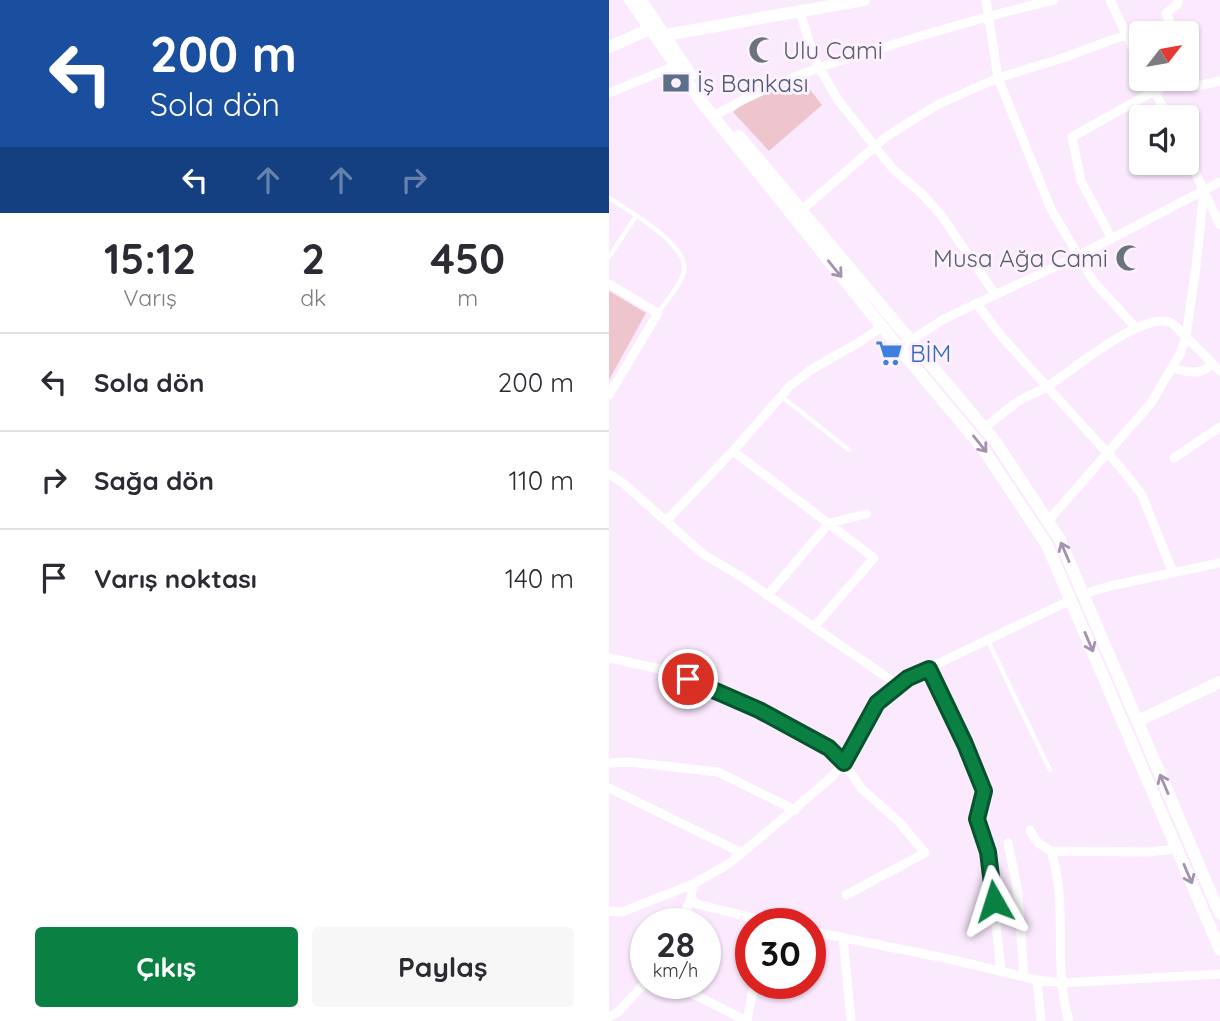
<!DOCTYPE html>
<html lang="tr">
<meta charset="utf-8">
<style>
:root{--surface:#fff;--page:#f7f7f7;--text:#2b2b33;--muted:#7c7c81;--line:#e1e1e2;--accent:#0b8043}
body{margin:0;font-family:Quicksand,sans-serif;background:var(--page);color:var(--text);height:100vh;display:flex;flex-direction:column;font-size:26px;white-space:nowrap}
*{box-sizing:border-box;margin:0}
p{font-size:23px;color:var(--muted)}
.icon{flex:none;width:38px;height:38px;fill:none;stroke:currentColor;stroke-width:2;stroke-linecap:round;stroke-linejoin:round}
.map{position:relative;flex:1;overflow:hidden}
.sheet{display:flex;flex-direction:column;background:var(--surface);width:609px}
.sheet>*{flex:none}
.hud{background:#1a4fa0;color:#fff;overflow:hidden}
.needle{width:46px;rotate:59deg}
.tools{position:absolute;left:520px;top:21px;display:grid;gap:14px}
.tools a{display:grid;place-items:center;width:70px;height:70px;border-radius:7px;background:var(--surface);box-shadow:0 2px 5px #0004;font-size:35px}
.speed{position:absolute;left:21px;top:908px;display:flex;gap:14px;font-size:35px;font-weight:700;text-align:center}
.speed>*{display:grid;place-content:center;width:91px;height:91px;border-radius:50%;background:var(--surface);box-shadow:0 2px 5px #0004;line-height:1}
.speed small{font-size:18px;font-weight:400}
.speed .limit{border:10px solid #d22;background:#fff;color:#111}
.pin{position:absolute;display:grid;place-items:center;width:60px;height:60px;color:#fff;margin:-30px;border:4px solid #fff;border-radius:50%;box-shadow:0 2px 7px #0007}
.me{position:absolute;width:77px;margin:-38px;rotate:354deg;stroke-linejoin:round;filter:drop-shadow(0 0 5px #0008)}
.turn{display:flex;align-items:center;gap:24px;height:147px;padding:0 35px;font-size:32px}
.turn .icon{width:91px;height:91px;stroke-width:2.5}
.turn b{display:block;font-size:49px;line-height:60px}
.lanes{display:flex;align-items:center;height:66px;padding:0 35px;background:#0003;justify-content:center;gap:35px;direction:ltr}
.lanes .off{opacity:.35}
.eta{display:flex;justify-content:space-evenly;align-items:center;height:119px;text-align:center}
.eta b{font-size:42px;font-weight:800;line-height:49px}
.button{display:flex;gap:14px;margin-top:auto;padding:14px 35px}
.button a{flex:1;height:80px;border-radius:7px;background:var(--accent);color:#fff;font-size:28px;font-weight:800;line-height:80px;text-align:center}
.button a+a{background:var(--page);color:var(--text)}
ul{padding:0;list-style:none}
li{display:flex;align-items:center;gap:21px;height:98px;padding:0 35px;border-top:2px solid var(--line)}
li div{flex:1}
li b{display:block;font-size:26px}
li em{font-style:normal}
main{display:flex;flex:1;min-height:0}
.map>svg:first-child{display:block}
</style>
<main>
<section class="sheet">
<div class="hud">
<div class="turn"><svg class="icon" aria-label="left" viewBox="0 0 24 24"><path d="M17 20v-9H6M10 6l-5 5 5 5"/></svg><div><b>200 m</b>Sola dön</div></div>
<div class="lanes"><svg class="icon" aria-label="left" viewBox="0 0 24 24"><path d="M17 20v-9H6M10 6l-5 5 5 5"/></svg><svg class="icon off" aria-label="ahead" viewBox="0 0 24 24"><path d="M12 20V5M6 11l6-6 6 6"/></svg><svg class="icon off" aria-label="ahead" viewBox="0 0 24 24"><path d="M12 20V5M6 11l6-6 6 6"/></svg><svg class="icon off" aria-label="right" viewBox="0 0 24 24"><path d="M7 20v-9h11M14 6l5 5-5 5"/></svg></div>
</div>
<div class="eta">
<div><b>15:12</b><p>Varış</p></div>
<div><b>2</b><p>dk</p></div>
<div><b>450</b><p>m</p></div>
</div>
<ul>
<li><svg class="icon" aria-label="left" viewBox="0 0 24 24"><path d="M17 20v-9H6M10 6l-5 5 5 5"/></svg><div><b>Sola dön</b></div><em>200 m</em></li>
<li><svg class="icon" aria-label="right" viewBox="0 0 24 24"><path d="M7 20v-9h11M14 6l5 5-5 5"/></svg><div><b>Sağa dön</b></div><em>110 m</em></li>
<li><svg class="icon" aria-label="arrive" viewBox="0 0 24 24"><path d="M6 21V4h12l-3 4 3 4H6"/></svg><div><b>Varış noktası</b></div><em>140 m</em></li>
</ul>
<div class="button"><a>Çıkış</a><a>Paylaş</a></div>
</section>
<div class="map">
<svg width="611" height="1021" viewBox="0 0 611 1021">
<rect width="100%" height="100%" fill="#fbe9fe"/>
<path fill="#eec5cc" d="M193,79l20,26 -53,46 -36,-39 25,-19z
M0,291l37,22 -37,67z"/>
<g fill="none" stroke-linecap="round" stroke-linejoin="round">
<path stroke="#fff" stroke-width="4.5" d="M0,198c20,13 81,47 75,74 -3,13 -18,29 -26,41
M0,257l27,-41
M172,396l68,54
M379,641l62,129"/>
<path stroke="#fff" stroke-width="9" d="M377,0l12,78 53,131 43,73 42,46
M501,0l31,66
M191,12l15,48 23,40 55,69 29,25 19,21 54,79
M565,33l-8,-20 12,-9v-4
M578,62l10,24 23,-5
M539,79l20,38
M0,93l66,-27
M110,113c53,-31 111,-50 169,-67 55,-17 110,-33 166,-46
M578,155l33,70
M188,214l90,-78 52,-32 59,-26 65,-20 62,-23
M503,239l-31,-58 -9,-44 82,-46 29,-12
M0,284l49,29 -49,82
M367,303l26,34 119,131 21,27 31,78
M290,348l45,-29 134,-63 142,-74
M564,368c13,4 29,8 38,-4
M375,428c12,-9 23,-19 35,-27 9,-6 20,-9 29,-15 24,-15 96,-77 124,-63l48,48
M124,451l141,107 -60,69
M565,458l46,-31
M0,474l14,9 80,71 37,22 158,109
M57,521l67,-70 57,-65 22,-17 46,-26 24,-16
M439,521l103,-118 29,-49 6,-18 10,-69 8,-77
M474,594l27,-8 110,-23
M159,595l61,-72 37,-9
M0,658l60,13 90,39 70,38 10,8 23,33 37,33 26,31 -79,42
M320,669l36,75 19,47 -7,28 7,18 6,29 11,106
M0,763l20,-1 89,10 77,38
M0,788l133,65
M421,830l7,12 14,9 96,1 30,-3
M399,843l10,50 6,84
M442,851c18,54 1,115 18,170
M82,899l6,5 80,20
M0,911l13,1 71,-28
M71,924l11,-25 2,-15 34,-19 15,-12 91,-77 16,-21 29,-52 30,-25 163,-78
M201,931l135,27 92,22 26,3 157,-9
M234,937l8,84
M428,980l4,41
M64,984l74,37
M0,1017l9,-5 28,-30
M138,1021l7,-37"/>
<path stroke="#fff" stroke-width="12" d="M21,0l70,100 199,248 85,102 63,95 173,405
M32,0l50,75
M56,35l199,-35
M0,47l41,-18
M130,136l256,305 64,97 161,376
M529,721l82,-39"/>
</g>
<defs><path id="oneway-shaft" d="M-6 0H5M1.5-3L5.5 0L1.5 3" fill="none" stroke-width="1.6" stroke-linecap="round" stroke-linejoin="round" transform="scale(1.75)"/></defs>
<g stroke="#a492b0">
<use href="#oneway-shaft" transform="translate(226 269) rotate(51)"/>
<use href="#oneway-shaft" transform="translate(371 444) rotate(51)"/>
<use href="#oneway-shaft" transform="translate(456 552) rotate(-113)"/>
<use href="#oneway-shaft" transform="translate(480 642) rotate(67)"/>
<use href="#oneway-shaft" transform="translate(555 784) rotate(-113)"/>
<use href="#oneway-shaft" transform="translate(579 874) rotate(67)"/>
</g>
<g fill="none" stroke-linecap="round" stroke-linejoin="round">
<defs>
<path id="route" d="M79,679l71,31 70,38 15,15 33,-60 31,-25 21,-9 36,75 19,47 -7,28 11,33 6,49"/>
</defs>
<use href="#route" stroke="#07532c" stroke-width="18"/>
<use href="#route" stroke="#0b8043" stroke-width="12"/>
</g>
<defs>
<symbol id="mosque-bare" viewBox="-9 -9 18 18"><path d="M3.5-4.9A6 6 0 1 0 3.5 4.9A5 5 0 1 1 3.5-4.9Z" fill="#6b7280" stroke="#fdf1ff" stroke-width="2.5" paint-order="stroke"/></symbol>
<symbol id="bank-bare" viewBox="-9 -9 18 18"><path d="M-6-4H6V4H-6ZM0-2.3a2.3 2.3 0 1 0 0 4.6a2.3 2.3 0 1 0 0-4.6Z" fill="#5c6f8a" stroke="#fdf1ff" stroke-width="2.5" paint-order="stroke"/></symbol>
<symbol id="supermarket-bare" viewBox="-9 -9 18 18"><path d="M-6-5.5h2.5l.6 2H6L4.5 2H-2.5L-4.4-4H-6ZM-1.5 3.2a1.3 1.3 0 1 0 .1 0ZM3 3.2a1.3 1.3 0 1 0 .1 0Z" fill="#3f7fe0" stroke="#fdf1ff" stroke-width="2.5" paint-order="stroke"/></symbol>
</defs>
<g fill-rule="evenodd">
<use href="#mosque-bare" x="134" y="31" width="38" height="38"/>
<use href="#bank-bare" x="48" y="64" width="38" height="38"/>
<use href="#mosque-bare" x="501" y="239" width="38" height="38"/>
<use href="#supermarket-bare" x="261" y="334" width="38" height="38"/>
</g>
<g text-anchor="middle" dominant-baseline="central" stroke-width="6" stroke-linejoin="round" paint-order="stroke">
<g font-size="24" fill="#5b616d" stroke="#fdf1ff" text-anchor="start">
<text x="174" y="50">Ulu Cami</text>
<text x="499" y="258" text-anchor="end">Musa Ağa Cami</text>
</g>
<g font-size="24" fill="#4e5e75" stroke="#fdf1ff" text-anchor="start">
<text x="88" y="83">İş Bankası</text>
</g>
<g font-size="24" fill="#366cbe" stroke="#fdf1ff" text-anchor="start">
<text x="301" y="353">BİM</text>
</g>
</g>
</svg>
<div class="tools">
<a><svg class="needle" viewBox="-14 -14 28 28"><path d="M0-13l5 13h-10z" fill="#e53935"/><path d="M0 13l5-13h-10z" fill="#7c7c81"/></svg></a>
<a><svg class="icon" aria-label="sound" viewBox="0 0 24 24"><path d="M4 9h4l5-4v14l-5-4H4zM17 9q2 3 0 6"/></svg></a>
</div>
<div class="speed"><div>28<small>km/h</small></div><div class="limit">30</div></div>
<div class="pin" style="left:79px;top:679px;background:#d93025"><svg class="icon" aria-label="arrive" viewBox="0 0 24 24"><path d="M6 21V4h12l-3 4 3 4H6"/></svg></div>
<svg class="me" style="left:385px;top:901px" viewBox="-20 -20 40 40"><path d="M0-17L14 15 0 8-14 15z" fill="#0b8043" stroke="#fff" stroke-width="4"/></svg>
</div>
</main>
